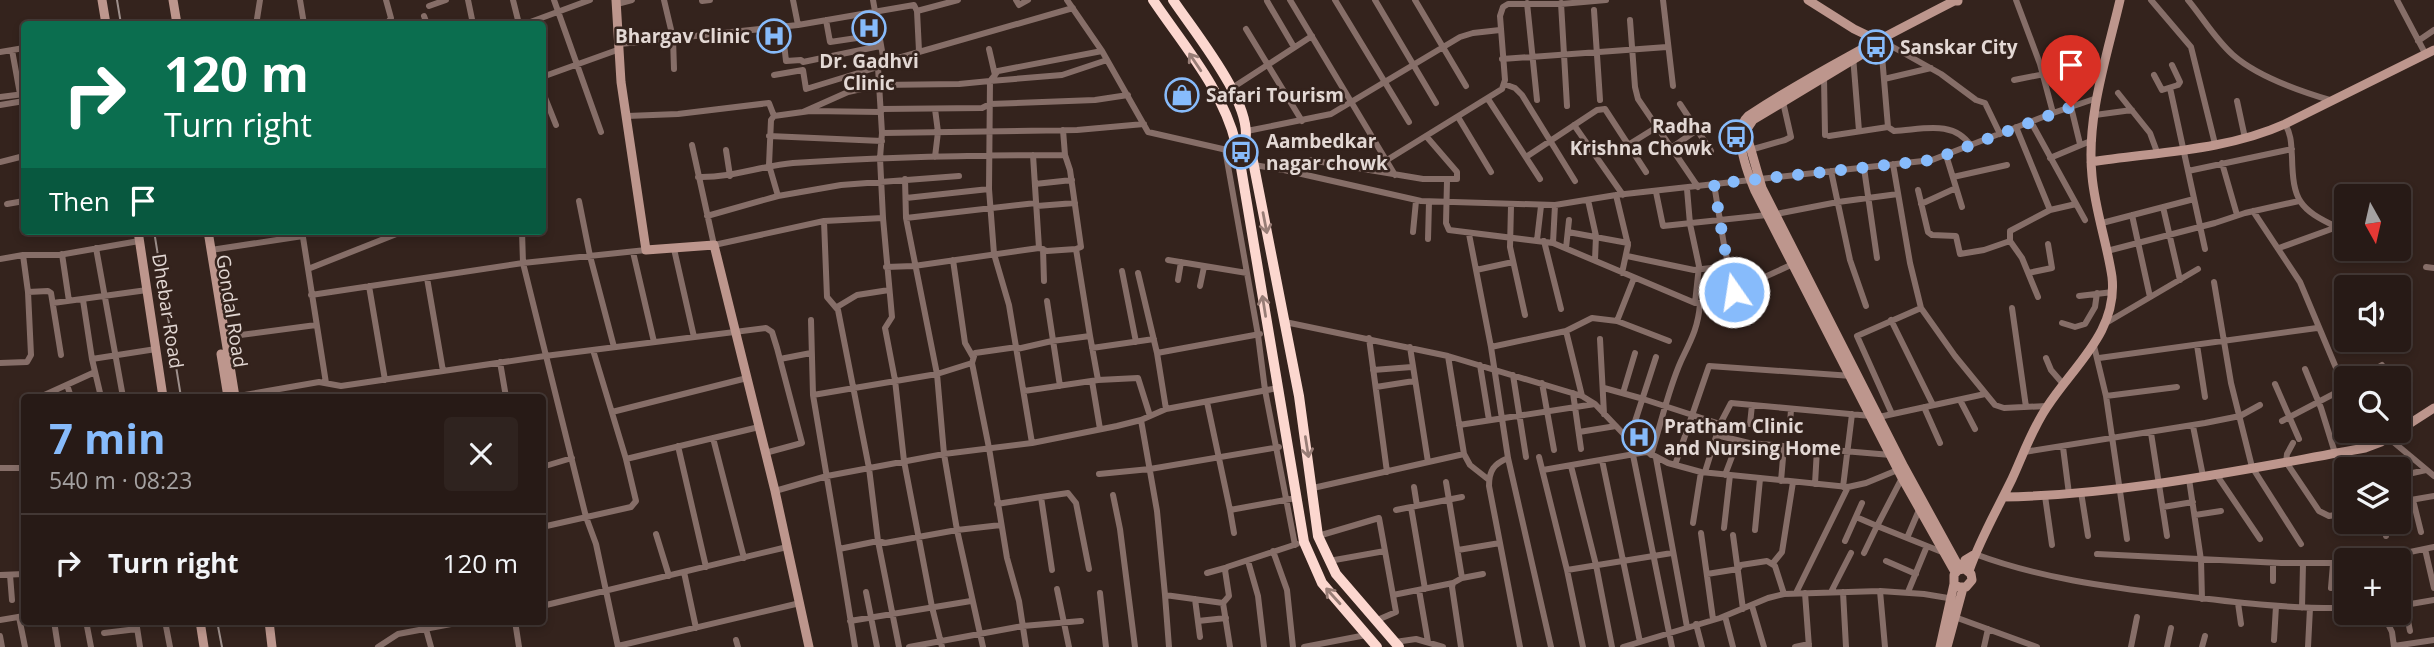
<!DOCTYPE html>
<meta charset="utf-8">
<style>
:root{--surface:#271a16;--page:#2f231f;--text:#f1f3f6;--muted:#a4a1a1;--line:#433835;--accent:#87bbfb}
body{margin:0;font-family:"Open Sans",sans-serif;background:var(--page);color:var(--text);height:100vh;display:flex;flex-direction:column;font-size:26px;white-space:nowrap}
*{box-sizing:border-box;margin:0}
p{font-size:23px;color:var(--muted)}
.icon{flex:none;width:38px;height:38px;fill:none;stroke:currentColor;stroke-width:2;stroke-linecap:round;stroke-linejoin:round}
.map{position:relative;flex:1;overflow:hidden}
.panel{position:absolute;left:21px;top:394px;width:525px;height:231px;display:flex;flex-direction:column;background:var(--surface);border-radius:7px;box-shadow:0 4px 10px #0003,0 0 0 2px var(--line)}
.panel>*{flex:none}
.guide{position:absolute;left:21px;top:21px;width:525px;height:214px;border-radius:7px;box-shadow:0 4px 10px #0003,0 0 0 2px var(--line);background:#0b6e4f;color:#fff;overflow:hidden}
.needle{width:46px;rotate:172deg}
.fabs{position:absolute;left:2334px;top:184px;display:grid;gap:14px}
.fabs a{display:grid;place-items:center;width:77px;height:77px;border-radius:7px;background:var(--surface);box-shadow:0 4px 10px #0003,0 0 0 2px var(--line);font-size:35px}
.pin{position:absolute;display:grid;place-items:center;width:60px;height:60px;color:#fff;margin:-72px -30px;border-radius:50% 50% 50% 0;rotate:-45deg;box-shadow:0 0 7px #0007}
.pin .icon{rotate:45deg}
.me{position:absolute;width:77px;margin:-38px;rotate:347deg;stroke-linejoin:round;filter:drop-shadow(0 0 5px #0008)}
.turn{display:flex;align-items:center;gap:24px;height:147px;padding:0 28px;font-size:32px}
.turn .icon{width:91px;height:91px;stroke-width:2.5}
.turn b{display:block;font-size:49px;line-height:60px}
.then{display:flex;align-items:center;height:66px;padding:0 28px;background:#0003;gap:14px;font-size:26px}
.round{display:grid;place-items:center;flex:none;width:74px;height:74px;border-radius:7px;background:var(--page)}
.headline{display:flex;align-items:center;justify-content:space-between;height:119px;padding:0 28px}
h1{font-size:42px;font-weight:700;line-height:52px;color:var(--accent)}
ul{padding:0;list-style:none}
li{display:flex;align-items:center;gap:21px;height:98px;padding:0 28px;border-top:2px solid var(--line)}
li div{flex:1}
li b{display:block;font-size:26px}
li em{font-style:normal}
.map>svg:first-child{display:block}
</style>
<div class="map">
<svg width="2434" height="647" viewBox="0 0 2434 647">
<rect width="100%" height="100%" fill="#34231d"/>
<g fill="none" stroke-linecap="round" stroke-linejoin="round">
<path stroke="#866e68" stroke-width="6" d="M300,0l4,24
M386,0l5,18 -4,6
M468,0l5,24
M513,0l6,24
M554,0l47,132
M664,0l9,38 1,31
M793,0l5,25
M873,0l11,62
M1016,0l3,5 9,-5
M1067,0l35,51 46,81 79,18
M1290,0l105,175
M1335,0l74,122
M1375,0l61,103
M1415,0l51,86
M1663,0l10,86
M2016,0l24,64 13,49
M2151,0l40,47 24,97
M2188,0c15,18 27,39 45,55 24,21 69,37 100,46
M2397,0l29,55
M702,1l8,-1
M1267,1l27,46
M1527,3l10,97
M1561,3l6,103
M617,4l15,-4
M429,6l17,-6
M1594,10l6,90
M917,11l2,40
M424,16l3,8
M826,20l4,22 47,-7
M1630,20l5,67 3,12 60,88
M258,24l-1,-5 3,-19
M525,24l65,-24
M782,26l4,35 15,-1 2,2 77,-16
M1246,29l56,92
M2418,41l16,-11
M1884,42l57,32 35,26 9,3 15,31
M620,44l178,-19 116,-20 3,6 41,-11
M1881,44l7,83 6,4c27,-1 59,-12 77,15
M989,49l6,26
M12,50l8,44
M0,52l24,-4
M1853,56l6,75
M1502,59l165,-12
M878,67l4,66 -2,25 3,60 9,99 -7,11 10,52 9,81 28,146 10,40
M774,75l29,-5 3,19 72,-22 6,-5 189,-54
M2154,75l8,15 16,-5 2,-3 -8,-17
M542,77l78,-28
M1824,77l1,58
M1884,79l47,-11
M2014,80l91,-18
M990,81l72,-6 45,-15
M990,81l8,-10 104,-20
M1504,84l11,4 7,7 53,86
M1232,88l80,-52
M2170,88l35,161
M542,90l14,35
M2118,93l32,40 7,19
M0,97l24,-3
M1488,99l52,80
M2237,101l8,37
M1680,104l31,47
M0,105l24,-4
M2071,107l9,37
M881,109l101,-1 8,-4 105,-4 33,-5
M803,112l45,-20 31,-7 80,-1 31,-3 -1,108 5,65 15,51 23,138
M2095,115l37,-5
M627,116l51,-2 91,-11 5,13 -3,4 -2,45 9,31
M774,116l36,-5 71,1
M1458,117l33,55
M2031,122l54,98
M2285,124c7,12 6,21 7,33 1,44 7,52 45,70
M1574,125l49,70
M2016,127l34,83
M1063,130l2,25 5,15 11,77 -5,2
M1247,131l84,-17 129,-77 13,-4 27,-3
M882,133l195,-3 67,-6
M769,136l113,5
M1829,136l59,-9
M692,145l22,100 110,-24 59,-3
M1628,145l29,-18
M1671,148l26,-18
M1225,149l33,186 7,55 30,155
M726,150l4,26
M1750,150l35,-10 6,-3 -8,-35
M1033,155l6,93
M1946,155l16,52
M935,157l3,-25 -3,-23
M1526,157l71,-47 8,-1 41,63
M2050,158l43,-18
M1310,160l113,19h34v-7l-31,-36
M1387,160l115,-71 3,-9 -5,-64 3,-9 5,-3h53l45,-4
M0,162l24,-6
M2222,163l15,52
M1893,164l17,99 11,45 34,48 40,49 9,3 43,-2
M1254,165l30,5 137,31 134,4 61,-10 316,-35 121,-47 44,-15
M1864,168l13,90
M1831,171l19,89 16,46
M2188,171l104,-22
M698,177c34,1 62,-11 95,-14 90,-6 181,-8 272,-8
M1953,177l54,-12
M905,179l1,39 31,156 7,80 13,76 26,117
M1447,181l-1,42 3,7 104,13 142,60h13l85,-39
M1035,184l37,-4
M1714,184l10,61 10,47
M1687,189l3,35 9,42 -4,37
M1918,190l10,42 4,3 24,1 4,18 24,-4 26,-9
M1656,192l7,34 104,-11
M1616,195l12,50 -6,28
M906,198l83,-9
M1588,200l8,36 -1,24
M579,201l11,55 24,91
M7,204l17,-3
M1921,204l35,-16
M1037,206l38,-3
M1511,206l-1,41 15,68
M2163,207l17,73
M2253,211l47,71 47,112
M1776,214l62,-12 60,-8
M2132,215l18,82
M707,216l71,-20 63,-11 118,-9
M906,218l130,-15
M824,221l3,76 11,13 31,158 9,73 21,106
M2102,223l92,-24
M302,231l24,152
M522,231l1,32 63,254 10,27 22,103
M1413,232l3,-31
M1568,232l60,11
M1469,234l22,113 17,111 43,189
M1428,239l1,-37
M1537,240l4,-34
M1544,241l17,68
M1553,243l2,-38
M96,248l27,149
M1566,248l3,-28
M2279,248l58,-21
M674,249l20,88
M1043,249l1,32
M211,250l92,-14
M2107,251l108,-28 30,-10 54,-12
M633,252l21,90
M62,254l7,47
M1627,256l67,14 34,-4
M0,259l23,-4h36l80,-14
M953,260l12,83 8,14
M1168,260l79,13
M886,267l28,-1 125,-18 8,3 29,-2 14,87 -38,5 -35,8
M2426,267l8,1
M308,269l96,-38
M1476,270l37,-8
M1122,271l14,71
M1138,273l19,80 9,56
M2028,273l24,-5 -4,-24
M427,278l16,93
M1178,280l3,-18
M2214,282l17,101 21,84 49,77
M369,286l16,94
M1200,286l4,-19
M28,292l20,-1 3,2 10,62
M311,295l212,-32 123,-13
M2079,296l34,-4
M2038,297l-16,-39 -12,-17v-10l40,-21 26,-6
M83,300l9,59 64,-10
M1047,301l13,85
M53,303l94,-13
M837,307l20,-12 32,-5
M2012,308l14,99
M811,320l2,75
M1891,320l42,85
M1617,321l17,-43
M1285,322l163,34 134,40 13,8 39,41 34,18 33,9 147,15 18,-4 34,-14
M2062,323l13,4 10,-3 10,-17 2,-14
M2106,323l92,-54
M1566,331l16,65
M225,337l91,-12
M1369,338l18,134
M1600,339l4,75
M2197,345l8,52
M2094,346l12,50 21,143
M1017,347l-42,6 -3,10 17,85 18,110 12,43 7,46
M1410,347l18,115
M1491,347l75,-16 26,-13 25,3 52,20
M1092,348l62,-9
M1157,353l103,-19
M1448,356l16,98 6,11 19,15
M2046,358l5,12 13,15
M2099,358l218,-30
M92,359l9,38
M780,359l31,-6
M500,362l6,35
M0,363l27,-1 4,-7 -3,-63 -5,-37
M972,363l-35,11 -124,21 26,154 39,-8 7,2 72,-13 44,-5
M1480,365l9,55
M2305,369l16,39 14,45
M1373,370l39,-3
M1513,375l13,82
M2361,378l21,-13
M1098,380l40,-2 12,38
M1092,381l8,48
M1542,383l12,67
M2275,384l24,55
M67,385l4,12
M1376,387l38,-6
M1604,388l36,10 80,26
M1024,391l74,-11 -8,-44
M1573,393l8,56
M1623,393l12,-40
M2106,396l71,-9
M40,397l55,-25
M233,397l86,-15 22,4 204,-30 221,-28 6,4 5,16 25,95 -37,10
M1960,400l15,29
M1207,402l23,108 66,-12
M1924,407l16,36
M612,412l135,-34
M1892,414l-35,-78 64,-28
M1879,417l106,-23
M1141,420l16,91 8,84 58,8 7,44
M2282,421l63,-33
M1750,424l2,-19
M1459,425l136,-21
M1790,425l1,-16
M2193,426l10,50
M2379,430l55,46
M1579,432l37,-6
M2151,433l16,103
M1716,435l33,8 142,12
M713,438l31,120
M1629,440l27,-83
M2293,443l-6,11 -1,8 33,49 10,5 18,-3
M678,446l28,121
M2063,447l6,47
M2024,452l181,-29 35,-7 20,-11
M1633,455l39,192
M1651,455c10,-31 17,-65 30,-94 10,-21 17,-33 19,-57
M1539,457l28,113 105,-17
M1508,458c-14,6 -19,12 -19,28l31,161
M1656,458l31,169
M626,459l133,-32
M1602,460l38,182
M1675,465l34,-99 143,10
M1571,466l25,99 16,82
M542,467l30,-9
M0,468h24
M1543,470l103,-18
M1705,472l15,-48 11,-21 140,13
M1099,474l51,-5 129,-22
M2216,474l44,65
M1725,475l13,-34
M2399,476l27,-6
M2189,479l12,81 1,39
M1781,481l3,-35
M1446,482l16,96 -9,5 -1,4 9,60
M1815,484l2,-35
M1414,487l3,19
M1843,487l9,-73
M1313,488l151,-34
M775,491l52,-15 117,-22 88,-11 85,-17 24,-6 25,-11 112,-21
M2081,492l7,44
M1113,495l7,34 15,118
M2045,496l7,49
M1041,497l27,-4 8,10 13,66
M2413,500l8,32
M2399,502l35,-6
M997,504l44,-7 11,73
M1411,507l14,82
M2163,507l30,-5
M1230,510l4,23
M1396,510l66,-13
M2195,515l26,-4
M1856,517l21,9 25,-48
M2383,522l3,14
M1693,523l8,-51
M542,527l89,-20 5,-6 -10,-42 -33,-109
M1724,528l6,-53
M1755,530l5,-51
M1701,533l12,86
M656,534l13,42
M1733,535l10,74
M1318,536l61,-18 6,33
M1907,538l12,-28
M1845,541l17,-38
M839,549l16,98
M2425,549l9,39
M1458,550l42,-7
M1273,551l14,39 6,57
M1864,553l13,-27 65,26
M1975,554c64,24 132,33 200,41 57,7 114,14 172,13
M2097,554l184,9h66
M2372,560l62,-13
M1248,561l10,35 6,51
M1329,561l56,-10 11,61 -21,9
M1886,561l30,13
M1773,563l9,-11 11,-70
M1567,570l16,77
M684,572l12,56
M1207,573l18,-5
M1707,574l31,-5 3,-4 26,-4 8,5 9,28
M0,575l24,-1
M10,575l2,25
M1462,578l21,-4
M2399,580l1,5
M2273,581v-18
M2331,588l2,-24
M1057,589l12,58
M1419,590l9,52
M1880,591l5,56
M866,592l11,55
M1831,592l20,-39
M1843,592l3,55
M1908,592l19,-46
M1100,593l6,54
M1796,593l52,-106
M1805,593l4,54
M1165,595l4,52
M1393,595l60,-12
M1195,599l5,38
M1223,603l6,-7 -4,-26 2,-3 70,-23
M2238,603l3,21
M2405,605l5,26
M542,606l245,-59
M1752,606l12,41
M2399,606l35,-6
M2302,608l1,-44
M2382,612l10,20 2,15
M1725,616l8,31
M1952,616l85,31
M19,617l6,30
M0,620l24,-4
M54,621l4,26
M86,621l5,26
M136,621l4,26
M165,621l5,26
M515,621l4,26
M850,621l121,-20
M1198,621l28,-3
M1696,624l6,23
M426,629l5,18
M104,633l33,-4
M0,636l2,11
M736,640l2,7
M2274,640l2,-34
M1395,642l21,-3 27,8
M618,646l182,-43
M2394,646l40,-6
M378,647l20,-13 69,-13
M909,647l114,-21 58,-5
M1304,647l62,-12
M1623,647l97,-29 48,-20 16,-4 96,-3 44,3 30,5
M1795,647l14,-3
M1984,647l4,-18
M2131,647l6,-30
M2167,647l4,-19
M2202,647l3,-11
M2308,647l2,-39"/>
<path stroke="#bd968d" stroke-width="9" d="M102,0l4,24
M173,0l4,24
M616,0l5,82 25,168 68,-5 61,246 34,156
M1808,0l46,29 25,12
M1861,55l-108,65 -6,9v7l15,52 142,279 56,102
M2091,162c64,-10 134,-11 194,-38l149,-74
M138,231l25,166
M208,231l27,166
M221,354l7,43
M2003,497c121,-2 242,-28 362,-49l16,-6 53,-34
M1965,569l6,5 1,6 -6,7h-7l-5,-3v-9l4,-5 5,-1 2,-9 10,-6
M1969,571c11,-32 28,-61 43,-92 11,-24 20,-50 35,-72 27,-42 71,-75 65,-130 -5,-34 -17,-67 -20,-101 -6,-59 15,-120 28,-176
M1955,572l-53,-94 -147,-287c-8,-19 -24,-60 -7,-75 66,-43 136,-79 206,-115h4
M200,621l4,26
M269,621l3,26
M1940,647l14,-63
M1947,647l16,-59"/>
<path stroke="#fcd7cf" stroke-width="10" d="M1153,0c31,46 70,90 83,144l-3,7 2,7 5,4 9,-1 4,-8 -3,-8 -8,-3 -6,2
M1173,0c22,33 81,104 72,142
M1252,156l47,240 19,140 18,38 63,73
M1240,162l64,380 18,41 55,64"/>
<path stroke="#9e908c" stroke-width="2" d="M117,0l4,24
M154,231l27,166
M217,621l5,26"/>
</g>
<defs><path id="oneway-shaft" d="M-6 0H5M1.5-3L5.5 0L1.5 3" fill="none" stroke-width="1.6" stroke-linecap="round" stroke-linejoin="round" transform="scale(1.75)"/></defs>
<g stroke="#987d76">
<use href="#oneway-shaft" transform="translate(1195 62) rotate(-124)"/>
<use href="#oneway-shaft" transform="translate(1265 223) rotate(79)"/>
<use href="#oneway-shaft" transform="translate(1264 306) rotate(-99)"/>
<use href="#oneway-shaft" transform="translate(1307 447) rotate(81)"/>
<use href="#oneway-shaft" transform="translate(1333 596) rotate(-132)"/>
</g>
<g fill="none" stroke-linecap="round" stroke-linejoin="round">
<path stroke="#87bbfb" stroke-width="12" stroke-dasharray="0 21.6" d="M1734,292l-10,-47 -10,-61 218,-24 139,-53"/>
</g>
<defs>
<symbol id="hospital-ring" viewBox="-11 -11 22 22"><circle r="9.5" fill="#34231d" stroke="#87bbfb" stroke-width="1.5"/><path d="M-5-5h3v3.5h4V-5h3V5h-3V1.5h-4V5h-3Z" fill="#87bbfb"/></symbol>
<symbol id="bus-ring" viewBox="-11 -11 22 22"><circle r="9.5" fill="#34231d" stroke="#87bbfb" stroke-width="1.5"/><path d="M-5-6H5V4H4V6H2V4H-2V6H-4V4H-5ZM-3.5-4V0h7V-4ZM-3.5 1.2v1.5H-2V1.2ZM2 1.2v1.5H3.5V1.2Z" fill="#87bbfb"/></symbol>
<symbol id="shop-ring" viewBox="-11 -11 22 22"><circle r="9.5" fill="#34231d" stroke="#87bbfb" stroke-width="1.5"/><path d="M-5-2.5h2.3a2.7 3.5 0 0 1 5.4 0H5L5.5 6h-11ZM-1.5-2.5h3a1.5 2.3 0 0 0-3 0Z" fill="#87bbfb"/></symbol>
</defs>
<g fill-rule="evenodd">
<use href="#hospital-ring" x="850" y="9" width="38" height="38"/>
<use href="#hospital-ring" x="755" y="17" width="38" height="38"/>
<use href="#bus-ring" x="1857" y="28" width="38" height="38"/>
<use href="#shop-ring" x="1163" y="76" width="38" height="38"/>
<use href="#bus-ring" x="1717" y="118" width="38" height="38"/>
<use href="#bus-ring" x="1222" y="133" width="38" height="38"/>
<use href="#hospital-ring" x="1620" y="418" width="38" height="38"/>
</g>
<g text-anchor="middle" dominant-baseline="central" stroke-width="5" stroke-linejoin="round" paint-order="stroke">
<g font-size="19" font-weight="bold" fill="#e3d8d4" stroke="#34231d" text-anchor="start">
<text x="750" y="36" text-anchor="end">Bhargav Clinic</text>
<text x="1900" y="47">Sanskar City</text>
<text x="869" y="61" text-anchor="middle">Dr. Gadhvi<tspan x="869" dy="22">Clinic</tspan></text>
<text x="1206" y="95">Safari Tourism</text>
<text x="1712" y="126" text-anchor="end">Radha<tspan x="1712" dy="22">Krishna Chowk</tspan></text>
<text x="1266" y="141">Aambedkar<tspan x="1266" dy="22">nagar chowk</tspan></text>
<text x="1664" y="426">Pratham Clinic<tspan x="1664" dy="22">and Nursing Home</tspan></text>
</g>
<g font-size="19" fill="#e3d8d4" stroke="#34231d">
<text transform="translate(168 311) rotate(81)">Dhebar Road</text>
<text transform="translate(232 311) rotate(81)">Gondal Road</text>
</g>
</g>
</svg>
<div class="fabs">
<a><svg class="needle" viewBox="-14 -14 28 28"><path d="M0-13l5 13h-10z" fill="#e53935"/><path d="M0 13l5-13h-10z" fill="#a4a1a1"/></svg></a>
<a><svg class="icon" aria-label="sound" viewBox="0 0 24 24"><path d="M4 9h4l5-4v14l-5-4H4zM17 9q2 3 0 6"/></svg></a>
<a><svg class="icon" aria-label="search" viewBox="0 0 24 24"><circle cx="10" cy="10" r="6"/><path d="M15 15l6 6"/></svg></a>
<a><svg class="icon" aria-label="layers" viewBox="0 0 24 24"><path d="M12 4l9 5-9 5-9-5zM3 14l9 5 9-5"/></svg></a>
<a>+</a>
</div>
<div class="pin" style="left:2071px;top:107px;background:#d93025"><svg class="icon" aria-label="arrive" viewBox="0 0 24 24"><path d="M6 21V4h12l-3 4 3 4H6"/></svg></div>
<svg class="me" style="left:1734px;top:292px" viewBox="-20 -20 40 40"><circle r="17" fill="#87bbfb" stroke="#fff" stroke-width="3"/><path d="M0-11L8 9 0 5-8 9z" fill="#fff"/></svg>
<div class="guide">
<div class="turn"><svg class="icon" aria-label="right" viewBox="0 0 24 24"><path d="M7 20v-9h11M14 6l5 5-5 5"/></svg><div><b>120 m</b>Turn right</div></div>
<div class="then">Then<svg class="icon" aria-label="arrive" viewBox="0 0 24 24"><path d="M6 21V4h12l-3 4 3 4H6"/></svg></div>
</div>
<section class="panel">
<div class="headline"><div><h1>7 min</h1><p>540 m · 08:23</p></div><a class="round"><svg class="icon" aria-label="close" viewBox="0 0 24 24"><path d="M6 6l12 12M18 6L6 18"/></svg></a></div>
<ul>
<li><svg class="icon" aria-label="right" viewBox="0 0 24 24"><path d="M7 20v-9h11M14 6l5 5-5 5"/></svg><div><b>Turn right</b></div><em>120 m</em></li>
</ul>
</section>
</div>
